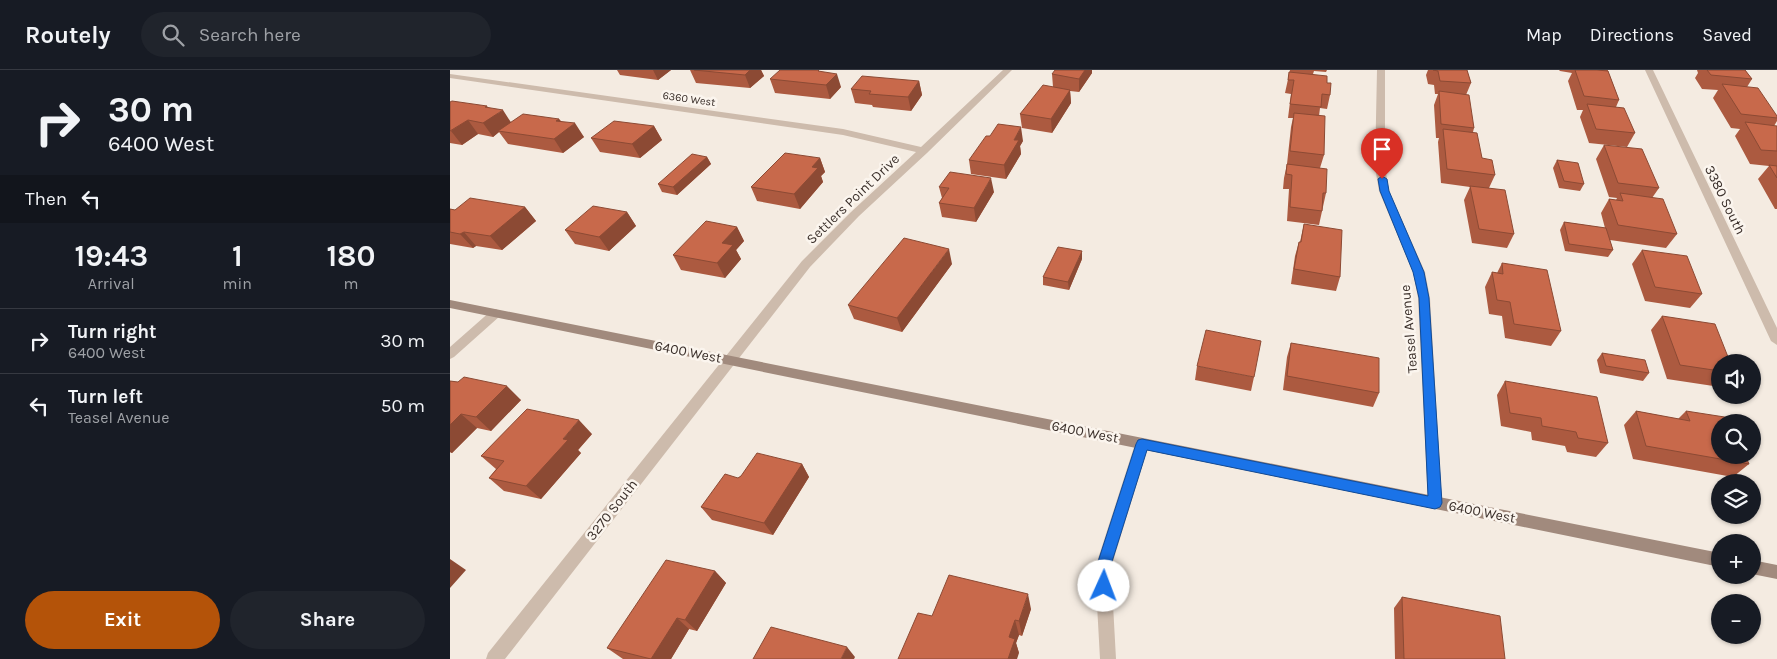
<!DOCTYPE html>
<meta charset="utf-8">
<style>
:root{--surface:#171b24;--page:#20242c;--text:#f1f3f6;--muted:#9ea1a6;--line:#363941;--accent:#b45309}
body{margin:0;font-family:Karla,sans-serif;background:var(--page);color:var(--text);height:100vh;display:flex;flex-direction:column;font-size:19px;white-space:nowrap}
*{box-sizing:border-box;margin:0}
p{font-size:16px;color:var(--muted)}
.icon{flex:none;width:28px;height:28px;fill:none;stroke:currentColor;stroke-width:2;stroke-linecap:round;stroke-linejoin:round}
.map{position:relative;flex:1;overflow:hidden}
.sheet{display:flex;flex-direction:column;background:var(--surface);width:450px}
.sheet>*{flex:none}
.banner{background:#171b24;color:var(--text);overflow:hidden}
.controls{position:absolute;left:1261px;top:284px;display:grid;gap:10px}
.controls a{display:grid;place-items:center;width:50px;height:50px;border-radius:50%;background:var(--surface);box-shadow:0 1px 4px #0004;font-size:25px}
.pin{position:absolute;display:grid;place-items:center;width:42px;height:42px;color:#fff;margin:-51px -21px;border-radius:50% 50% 50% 0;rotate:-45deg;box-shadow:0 0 5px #0007}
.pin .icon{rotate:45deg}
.me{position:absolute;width:55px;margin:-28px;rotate:2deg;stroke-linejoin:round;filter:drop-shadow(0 0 4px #0008)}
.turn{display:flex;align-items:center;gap:18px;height:105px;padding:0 25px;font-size:22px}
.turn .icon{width:65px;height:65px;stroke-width:2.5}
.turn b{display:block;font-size:35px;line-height:42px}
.then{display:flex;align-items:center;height:48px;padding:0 25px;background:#0003;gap:10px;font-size:19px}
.eta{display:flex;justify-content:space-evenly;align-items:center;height:85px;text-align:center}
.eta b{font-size:30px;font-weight:700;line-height:35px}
.button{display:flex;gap:10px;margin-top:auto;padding:10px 25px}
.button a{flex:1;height:58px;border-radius:30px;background:var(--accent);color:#fff;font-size:20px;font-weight:700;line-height:58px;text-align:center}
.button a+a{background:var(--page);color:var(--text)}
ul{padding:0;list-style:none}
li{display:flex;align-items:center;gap:15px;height:65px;padding:0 25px;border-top:1px solid var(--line)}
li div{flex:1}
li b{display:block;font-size:19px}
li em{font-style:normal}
header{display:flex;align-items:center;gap:30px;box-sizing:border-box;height:70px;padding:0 25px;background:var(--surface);border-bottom:1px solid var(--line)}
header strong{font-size:24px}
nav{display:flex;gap:28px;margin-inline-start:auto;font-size:18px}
.search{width:350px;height:45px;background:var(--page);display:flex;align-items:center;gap:12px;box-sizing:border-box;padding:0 18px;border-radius:28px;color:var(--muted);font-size:19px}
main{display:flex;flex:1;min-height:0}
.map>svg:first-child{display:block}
</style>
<header>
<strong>Routely</strong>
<div class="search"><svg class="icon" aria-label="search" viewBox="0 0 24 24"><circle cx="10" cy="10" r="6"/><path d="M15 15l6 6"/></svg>Search here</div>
<nav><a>Map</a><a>Directions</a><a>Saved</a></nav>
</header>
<main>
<section class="sheet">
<div class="banner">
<div class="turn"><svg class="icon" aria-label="right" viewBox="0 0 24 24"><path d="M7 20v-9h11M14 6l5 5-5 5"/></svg><div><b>30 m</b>6400 West</div></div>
<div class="then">Then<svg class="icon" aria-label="left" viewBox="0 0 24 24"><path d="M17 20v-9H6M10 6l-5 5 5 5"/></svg></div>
</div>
<div class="eta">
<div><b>19:43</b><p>Arrival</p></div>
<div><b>1</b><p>min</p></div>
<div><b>180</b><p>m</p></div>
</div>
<ul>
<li><svg class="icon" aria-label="right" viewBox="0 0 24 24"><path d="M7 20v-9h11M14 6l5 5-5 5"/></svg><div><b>Turn right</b><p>6400 West</p></div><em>30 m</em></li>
<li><svg class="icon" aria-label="left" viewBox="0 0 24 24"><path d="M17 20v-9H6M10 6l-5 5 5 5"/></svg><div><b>Turn left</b><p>Teasel Avenue</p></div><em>50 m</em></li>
</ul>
<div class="button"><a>Exit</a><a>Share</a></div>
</section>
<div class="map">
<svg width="1327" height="589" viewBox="0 0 1327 589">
<rect width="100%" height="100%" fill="#f4ebe1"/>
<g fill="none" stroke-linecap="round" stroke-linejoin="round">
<path fill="#cdbbac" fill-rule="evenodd" d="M553,0h9l-85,83 -68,63 -49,51 -305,392h-19l2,-6 314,-392 49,-49 65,-60 -73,-17 -393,-57v-4l393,55 78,18z
M927,0h8v97l4,24 36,81 5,26 12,205 -2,5 -5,1 -5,-1 -2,-5 -10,-205 -5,-26 -34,-81 -4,-24z
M1195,0h8l124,258v17l-6,-4z
M46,239l6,4 -2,3 -46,41 -4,2v-12l42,-37z
M692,368l5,2 2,4 -38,124 5,91h-16l-5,-91 40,-124 2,-4z"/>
<path fill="#a18a7d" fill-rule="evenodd" d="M0,230l1270,253v14l-1270,-259z
M1302,490l25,5v14l-25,-5z"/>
</g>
<path fill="#ac5a40" d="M167,0h54l-13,10 -38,-5z
M240,0h71l3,6 -14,12 -54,-5z
M642,0v3l-13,19 -9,-1 1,12 -19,30 -30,-5 -2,-14 33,-27 -1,-13z
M840,0h37l-1,2 -12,-1 -1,3 14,9 3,12 -3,14 -7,-1 -1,8 5,39 -4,13 6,25 -7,32 -32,-4 2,-32h-6l1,-11 3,-14 4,-37 2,-9h-5l3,-24 -6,-1z
M978,0h39l4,13 -5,12 8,33 -1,4 9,26 13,17 -6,13 25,46 -7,14 -35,-5 -8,-43 6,-13 -29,-4 -3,-41 1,-4h-3l-2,-33 4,-11h-3l-1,-9 -6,-1 -2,-9z
M1109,0h49v1l11,29 -3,7 19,26 -8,14 -38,-4 -9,-26 3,-7h-6l-9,-29 4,-8 -12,-2z
M1247,0h48l7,9 -5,8 30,29v5l-3,5h3v83h-2l-17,-30 11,-13 -19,-2 -15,-28 5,-7 -9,-1 -18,-30 5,-8 -16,-1 -7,-11 3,-5z
M370,2l21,15 -11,12 -55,-6 -5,-14z
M469,11l3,14 -11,16 -38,-4 -1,-2 -17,-2 -4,-14z
M0,32l38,6 23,14 48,-3 2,2 23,16 -21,16 -55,-9 -9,-12 -6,5 -15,-3 -16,11 -12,-2z
M204,56l8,14 -22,18 -40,-6 -9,-14z
M573,71l-3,5 1,8 -15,25 -35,-5 -2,-14z
M1154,75l55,43 -7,10 25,36 -11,14 -56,-8 3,10 -5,7 -43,-6 -5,-21 4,-8 41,6 -4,-15 8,-14 7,1 1,-2 -8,-1 -13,-38z
M257,87l4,7 -34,31 -15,-3 -4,-8z
M370,88l5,14 -4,4 2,6 -23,27 -43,-8 -6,-14z
M1107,90l27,24 -4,7 -21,-3 -6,-20z
M489,117l55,5 -18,30 -34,-5 -3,-14 3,-5z
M75,137l11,14 -34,29 -26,-4 -3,2 -23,-4v-35l5,1z
M177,142l9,14 -27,25 -34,-7 -10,-14z
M854,154l36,53 -4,14 -45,-7 4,-28 4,-14h1z
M287,157l7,14 -8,9 5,9 -16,19 -44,-8 -8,-15z
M1192,180l60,44 -12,14 -45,-7 -13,-37z
M632,189l-13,31 -26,-5v-8z
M1052,193l59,68 -10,15 -46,-8 -3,-22 -13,-2 -4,-27 7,-15 5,1z
M502,194l-50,68 -48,-13 -6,-14z
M1212,246l58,46v25l-53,-8 -16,-49z
M841,273l88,50 -6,14 -90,-17 4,-33z
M1152,283l47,20 -6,8 -43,-8 -3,-13z
M747,296l57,11 -3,14 -56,-11z
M0,311l71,19 -30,31 -14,-3 -25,25 -2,-1z
M1055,311l103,62 -12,14 -29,-5 -2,-6 -33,-6 -1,-8 -30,-6 -4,-31z
M1186,341l42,8 8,-8 63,53 -16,13 -100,-18 -9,-34z
M142,364l-14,16 3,3 -40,46 -37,-8 -15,-13 7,-9 -15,-13z
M352,394l7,13 -36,58 -61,-15 -11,-13 37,-29 3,-2z
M265,501l11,12 -29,48 -8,-2 -18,30h-48l-16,-11z
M952,527l103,62h-110l-1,-51z
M581,539l-9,27 -3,-1 -3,8 3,10 -87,-37z"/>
<path fill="#8c4a34" d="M203,0h18l-13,10z
M300,0h11l3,6 -14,12 -5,-13z
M635,0h7v3l-13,19v-13z
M387,4l4,13 -11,12 -4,-14z
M469,11l3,14 -11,16 -3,-14z
M620,20l1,13 -19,30 -1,-14z
M37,36l7,10 9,-6 9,14 -14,7 1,1 -6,5 -10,-14 2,-16z
M109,49l7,11 9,-7 9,14 -21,16 -9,-14 2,-18z
M18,50l10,14 -16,11 -11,-14z
M204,56l8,14 -22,18 -8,-14z
M571,57l2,14 -3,5 1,8 -15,25 -2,-14 10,-25z
M257,87l4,7 -34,31 -4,-8z
M370,88l5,14 -4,4 2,6 -23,27 -6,-15 18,-27z
M541,108l3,14 -18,30 -2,-14z
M75,137l11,14 -34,29 -12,-14z
M177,142l9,14 -27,25 -10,-14z
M287,157l7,14 -8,9 5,9 -16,19 -8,-15 5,-20z
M14,162l12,14 -3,2 -13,-14z
M499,179l3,15 -50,68 -5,-14z
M632,181v8l-13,31 -1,-8z
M57,316l14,14 -30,31 -15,-14z
M11,344l16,14 -25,25 -2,-1v-27z
M129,350l13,14 -14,16 3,3 -40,46 -15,-13 37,-47z
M352,394l7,13 -36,58 -9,-12z
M0,489l16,11 -16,18z
M265,501l11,12 -29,48 -12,-11z
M578,524l3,15 -9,27 -3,-15z
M227,548l12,11 -18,30h-20z
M565,550l4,15 -3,8 3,10 -2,6h-9l1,-22z
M397,577l8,10 -1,2h-13z"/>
<path fill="#c8694b" stroke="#8c4a34" d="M244,0h56l-5,5z
M330,0h39l-1,1 19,3 -11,11 -56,-6z
M605,0h30l-6,9 -27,-5z
M983,0h34l4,13 -31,-2 -2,-10z
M1125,0h22l11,1 11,29 -35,-4z
M1257,0h38l7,9 -41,-4z
M839,2l38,4v7h4l-1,12 -8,-1 -1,13 -31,-3 4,-24h-6z
M412,6l57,5 -11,16 -39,-3 2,-3 -20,-2z
M1272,14l36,4 19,28v2l-36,-4z
M593,15l27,5 -19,29 -31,-5z
M989,21l30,4 5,33 -33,-4z
M2,31l35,5 -2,1 18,3 -20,13 -15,-3 -18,11v-29z
M1137,34l37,4 11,25 -39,-4z
M844,43l31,3 -1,39 -34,-4z
M73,44l36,5 -3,2 19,2 -21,16 -56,-8z
M164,51l40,5 -22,18 -41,-6z
M1295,52l32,4v25l-16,-1z
M548,54l23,3 -7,13h5l-15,25 -35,-5 17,-24h4z
M993,59l34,4 5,25 10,2 3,15 -48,-6z
M1154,75l38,4 17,39 -41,-5z
M335,83l35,5 -8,9 6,1 -24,26 -43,-7z
M242,84l15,3 -34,30 -15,-3z
M1107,90l21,3 6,21 -20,-3z
M837,94l40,5 -1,24h-3l-1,18 -32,-4 2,-32 -6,-1z
M1319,95l8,1v12z
M500,102l41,6 -17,30 -35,-5 10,-15 -10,-1z
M1020,116l35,4 9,44 -35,-5z
M1170,123l43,6 14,35 -59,-9 -9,-26 14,2z
M20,128l55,9 -35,29 -26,-4 -4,2 -10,-2v-23l5,1z
M143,136l34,6 -28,25 -34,-7z
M256,151l31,6 -15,16 11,2 -16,18 -44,-8z
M1114,152l42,6 7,22 -44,-6z
M854,154l38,6 -2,47 -46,-8 5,-27h2z
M454,168l45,11 -52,69 -49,-13z
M608,177l24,4 -14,31 -25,-5z
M1192,180l45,6 15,38 -47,-7z
M1052,193l45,7 14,61 -47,-7 -4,-22 -13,-2 -5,-28 11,2z
M1212,246l53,8 15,38h-10v9l-40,-6z
M756,260l55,11 -7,36 -57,-11z
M841,273l88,15v35l-92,-17z
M1152,283l43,7 4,13 -43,-7z
M14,307l43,9 -31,31 -15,-3 -11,11v-44l8,1z
M1055,311l92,16 11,46 -30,-5 -2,-6 -34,-6 -1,-8 -31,-5z
M77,339l52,11 -16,19 5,1 -42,46 -37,-8 15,-17 -23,-5z
M1186,341l54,10 -4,-10 45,7 2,4h-13v33h25l4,9 -103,-18z
M307,383l45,11 -38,59 -63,-16 24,-33 13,4 3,-2z
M216,490l49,11 -30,49 -8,-2 -26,41 -44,-11z
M499,505l79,19 -9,27 -4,-1 -6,17 6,2 -7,20h-110l20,-46 14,3z
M952,527l98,19 5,43h-101z
M321,557l76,20 -6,12h-88z"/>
<path fill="#1a73e8" stroke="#114b97" d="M932,106l5,3 2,12 35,81 5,26 13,205 -2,4 -5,2 -288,-59 -37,118 2,18 -3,5 -5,2 -5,-2 -3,-23 40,-124 2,-4 4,-1 286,57 -9,-198 -6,-26 -33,-81 -2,-12z"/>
<g text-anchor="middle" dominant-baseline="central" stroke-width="5" stroke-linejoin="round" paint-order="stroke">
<g font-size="11" fill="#3b302b" stroke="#fbf5ee">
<text transform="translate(239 29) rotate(8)">6360 West</text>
</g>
<g font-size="14" fill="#3b302b" stroke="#fbf5ee">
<text transform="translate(403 129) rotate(-44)">Settlers Point Drive</text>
<text transform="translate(1275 130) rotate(64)">3380 South</text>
<text transform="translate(959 259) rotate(-95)">Teasel Avenue</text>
<text transform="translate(238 282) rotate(11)">6400 West</text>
<text transform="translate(635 362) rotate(11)">6400 West</text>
<text transform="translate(162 440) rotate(-52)">3270 South</text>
<text transform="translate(1032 442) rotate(11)">6400 West</text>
</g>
</g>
</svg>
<div class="controls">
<a><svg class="icon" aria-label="sound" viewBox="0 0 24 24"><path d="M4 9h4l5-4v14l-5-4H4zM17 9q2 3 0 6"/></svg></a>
<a><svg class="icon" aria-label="search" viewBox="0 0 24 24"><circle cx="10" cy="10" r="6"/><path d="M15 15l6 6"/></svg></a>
<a><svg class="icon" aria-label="layers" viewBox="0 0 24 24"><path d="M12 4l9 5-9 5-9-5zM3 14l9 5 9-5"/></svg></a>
<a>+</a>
<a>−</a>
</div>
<div class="pin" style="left:932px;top:109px;background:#d93025"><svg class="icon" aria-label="arrive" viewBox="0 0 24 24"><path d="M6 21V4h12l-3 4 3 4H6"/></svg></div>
<svg class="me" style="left:654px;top:516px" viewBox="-20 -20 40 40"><circle r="19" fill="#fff"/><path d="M0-13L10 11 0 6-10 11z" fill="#1a73e8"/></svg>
</div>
</main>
